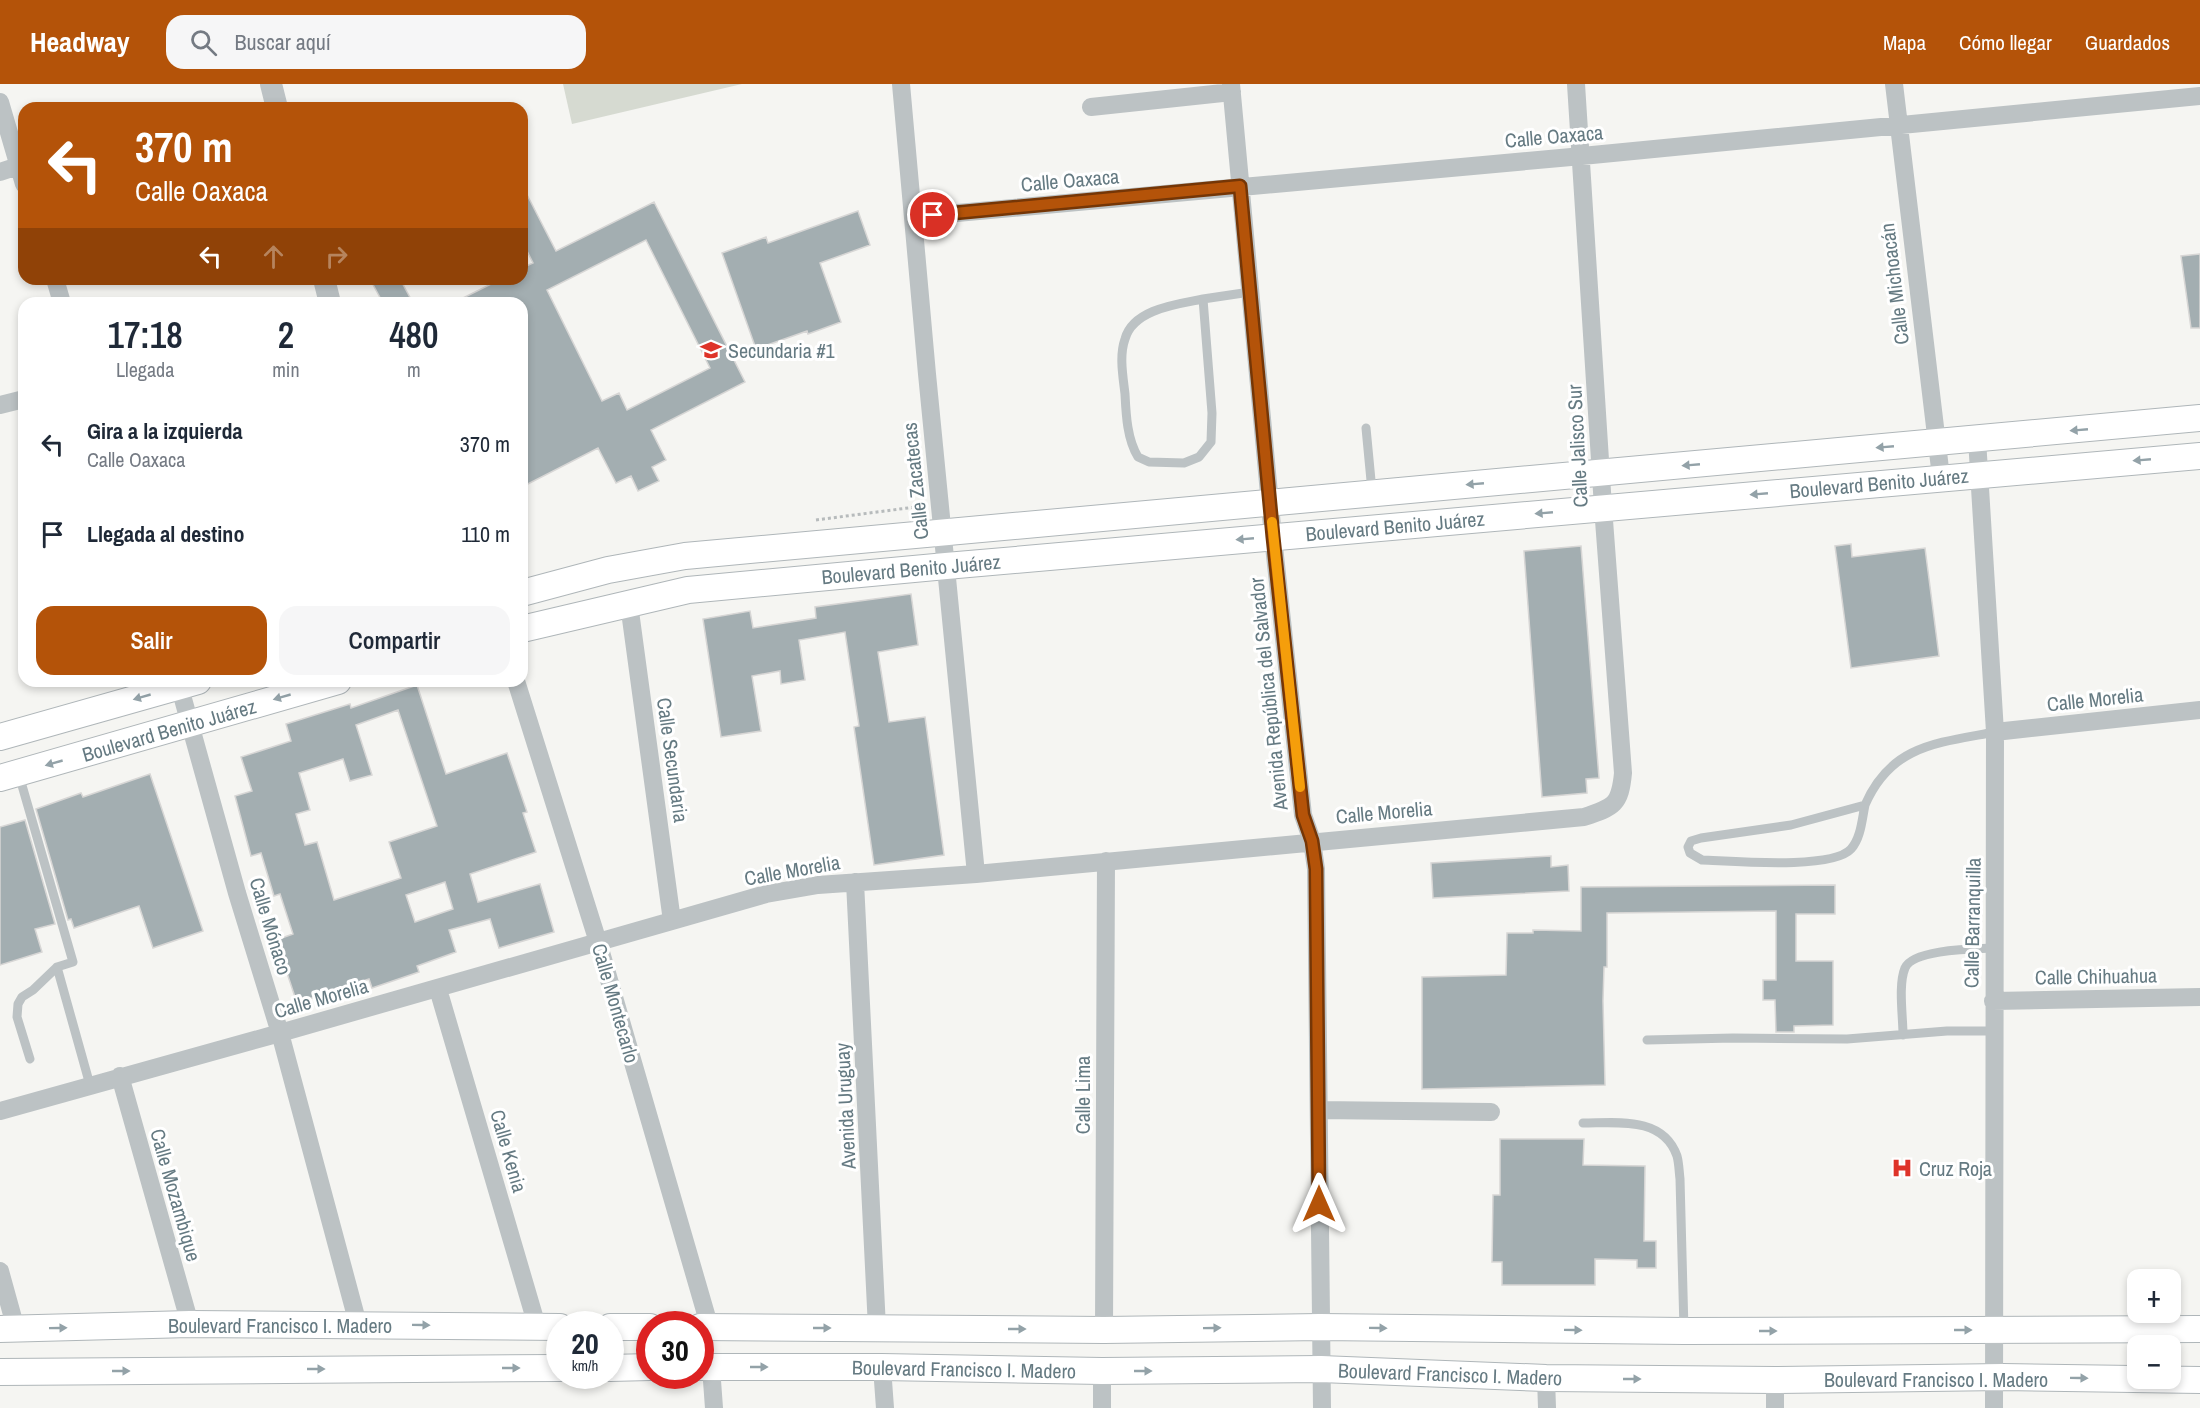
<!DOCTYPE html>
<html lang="es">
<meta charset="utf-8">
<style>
:root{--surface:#fff;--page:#f6f6f7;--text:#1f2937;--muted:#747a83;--accent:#b45309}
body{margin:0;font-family:"Archivo Narrow",sans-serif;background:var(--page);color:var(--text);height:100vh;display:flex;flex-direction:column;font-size:22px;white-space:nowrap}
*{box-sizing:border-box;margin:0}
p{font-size:20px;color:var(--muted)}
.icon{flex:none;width:33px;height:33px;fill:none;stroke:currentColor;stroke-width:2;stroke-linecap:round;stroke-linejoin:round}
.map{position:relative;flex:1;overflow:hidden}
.panel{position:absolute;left:18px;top:213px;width:510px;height:390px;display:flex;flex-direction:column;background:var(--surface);border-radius:18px;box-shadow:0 3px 9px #0003}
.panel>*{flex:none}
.hud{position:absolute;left:18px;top:18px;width:510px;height:183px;border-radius:18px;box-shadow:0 3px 9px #0003;background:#b45309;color:#fff;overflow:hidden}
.controls{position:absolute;left:2127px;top:1185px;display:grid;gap:12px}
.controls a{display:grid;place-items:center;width:54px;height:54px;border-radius:12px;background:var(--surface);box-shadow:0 3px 9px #0003;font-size:30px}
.speed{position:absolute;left:546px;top:1227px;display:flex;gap:12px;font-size:30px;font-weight:700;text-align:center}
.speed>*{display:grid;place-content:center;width:78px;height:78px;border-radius:50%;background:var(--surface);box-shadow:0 3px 9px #0003;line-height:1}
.speed small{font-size:15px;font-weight:400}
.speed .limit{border:9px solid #d22;background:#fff;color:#111}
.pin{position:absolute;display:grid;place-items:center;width:51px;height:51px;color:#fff;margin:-26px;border:3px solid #fff;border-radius:50%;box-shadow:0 2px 6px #0007}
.me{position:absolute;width:66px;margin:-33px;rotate:0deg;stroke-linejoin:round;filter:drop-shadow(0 0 4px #0008)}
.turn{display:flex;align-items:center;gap:21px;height:126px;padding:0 18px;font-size:27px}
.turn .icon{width:78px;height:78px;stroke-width:2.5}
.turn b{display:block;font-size:42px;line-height:51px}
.lanes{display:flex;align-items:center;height:57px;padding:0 18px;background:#0003;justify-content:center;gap:30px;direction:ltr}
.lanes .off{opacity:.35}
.eta{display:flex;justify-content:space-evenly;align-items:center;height:102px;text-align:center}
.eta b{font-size:36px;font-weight:600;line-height:42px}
.primary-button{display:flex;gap:12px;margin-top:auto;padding:12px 18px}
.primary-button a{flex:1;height:69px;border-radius:18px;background:var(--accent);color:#fff;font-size:24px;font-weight:600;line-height:69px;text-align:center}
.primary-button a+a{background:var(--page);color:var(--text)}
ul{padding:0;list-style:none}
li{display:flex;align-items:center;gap:18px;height:90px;padding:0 18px}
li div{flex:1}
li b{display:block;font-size:22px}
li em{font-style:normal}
header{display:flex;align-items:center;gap:36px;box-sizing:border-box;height:84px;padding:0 30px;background:var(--accent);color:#fff}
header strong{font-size:28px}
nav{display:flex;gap:33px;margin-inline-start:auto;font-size:21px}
.search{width:420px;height:54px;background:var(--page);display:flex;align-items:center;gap:15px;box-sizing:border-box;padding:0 21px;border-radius:18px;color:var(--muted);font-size:22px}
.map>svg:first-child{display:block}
</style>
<header>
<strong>Headway</strong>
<div class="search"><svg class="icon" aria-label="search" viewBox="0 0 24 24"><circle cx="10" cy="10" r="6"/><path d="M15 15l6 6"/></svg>Buscar aquí</div>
<nav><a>Mapa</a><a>Cómo llegar</a><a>Guardados</a></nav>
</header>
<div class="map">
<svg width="2200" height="1324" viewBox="0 0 2200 1324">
<rect width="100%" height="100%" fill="#f5f5f2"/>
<path fill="#d6dad1" d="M563,0h179l-170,40z"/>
<path fill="#a3aeb1" stroke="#d7d6d5" stroke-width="1.5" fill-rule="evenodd" d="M522,101l34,66 98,-49 91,180 -94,48 15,30 -14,7 7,14 -21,10 -7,-15 -15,7 -18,-35 -76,39v-184h-69l48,-24h21v-11l11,-5 -11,-22zM646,156l64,128 -83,42 -8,-17 -17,8 -55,-111z
M858,127l12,34 -50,18 21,59 -33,12 -1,-3 -51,18 -34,-96 44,-16 2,6z
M2200,170v74h-9l-10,-72z
M370,195h30l13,24h-30z
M1851,460l1,13 73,-9 14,108 -88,12 -16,-122z
M1581,462l18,232 -13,1 1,14 -45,4 -18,-246z
M911,510l7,51 -40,7 11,70 36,-5 19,138 -70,10 -20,-138 5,-1 -14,-94 -46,8 6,40 -24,4 -1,-13 -28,5 9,55 -40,6 -18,-118 47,-8 3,17 63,-10 -1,-11z
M417,601l29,89 61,-21 20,59 -4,1 13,39 -66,22 8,28 62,-18 14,48 -55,16 -9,-29 -41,11 7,22 -39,14 2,6 -47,16 -3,-9 -72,24 -21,-63 17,-6 -13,-40 -6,2 -13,-43 -10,3 -16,-60 17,-5 -11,-34 50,-16 -5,-17 64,-20 1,4zM398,626l39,116 -48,16 12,36 -67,22 -17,-58 -12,3 -9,-31 14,-4 -11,-37 44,-14 7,22 22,-6 -16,-50zM445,798l8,27 -38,13 -9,-27z
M150,690l53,157 -50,17 -14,-42 -65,22 -3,-9 -3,1 -32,-111 45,-16 2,4z
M25,736l30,104 -20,5 7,23 -42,13v-138z
M1551,772v11l17,-2 1,26 -136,7 -2,-35z
M1835,801v29h-39v47h37v64l-39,1v6h-18l-1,-32h-12v-20h13v-69l-169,2v54h-3l-1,34 2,84 -183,4v-112l84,-2 1,-42h26v-3l48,1v-44z
M1500,1055h84l-1,26 62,1 -1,75h12v27h-19v-8l-42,-1v26h-93v-23h-10l1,-67h7z"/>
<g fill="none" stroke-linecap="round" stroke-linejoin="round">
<defs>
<path id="secondary" d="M522,509l86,-23 77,-14 1515,-138
M522,545l166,-39 258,-24 1254,-110
M0,653l198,-56
M0,694l338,-97
M610,1243h40
M700,1243l404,3 216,-3 364,4 516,-2
M0,1245l190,-5 370,3
M700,1283h182l220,4 219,-2 225,9 229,2 228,-3 197,3
M610,1284l40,-1
M0,1288l560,-4"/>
</defs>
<use href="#secondary" stroke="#afb6b9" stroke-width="28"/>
<path stroke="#b7bbbc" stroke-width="3" stroke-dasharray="3 3" stroke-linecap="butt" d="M816,436l107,-14"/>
<path stroke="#bcc2c4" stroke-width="9" d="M1203,215c-25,5 -70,10 -78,40 -6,17 -2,37 0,55 1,20 2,45 13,63l11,5 35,1 15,-6 12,-15 1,-29 -9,-114 47,-7
M1366,344l6,63
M19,691l54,187 -16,5 33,118
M1865,721c-3,14 -4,33 -14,44 -19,21 -119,12 -149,11l-12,-7 -2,-6 3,-6 10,-3 90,-13 74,-20c26,-60 72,-62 130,-73
M1903,951c0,-19 -5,-50 2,-67 8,-19 70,-19 90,-20
M1647,956l86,-2 114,1 100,-8h47
M30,975l-13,-42 1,-13 4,-7 11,-7 24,-23
M1583,1039c34,0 80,-7 94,33 2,7 2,15 3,23l4,151"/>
<path stroke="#bcc2c4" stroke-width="18" d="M901,0l26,290 49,500
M1231,0l42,453 30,278 9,26 4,28 6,539
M1894,0l47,393
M0,18l24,82
M1091,23l141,-15
M0,88l18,-6
M913,133l669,-61 618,-60
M55,195l7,24
M0,321l24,-6
M1977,355l18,293 -1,676
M629,520l43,317
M178,597l59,212 43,140 78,291
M516,597l82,261 112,386
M1995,648l205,-22
M855,798l22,446
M438,905l99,337
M1993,917l207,-4
M120,992l70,248
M1319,1026l172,2
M0,1027l280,-78 486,-139 52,-9 158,-11 608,-57c30,-10 36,-12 39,-44l-20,-266 -27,-423
M0,1187l16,58
M1104,1246l2,-469
M711,1283l3,41
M882,1283l3,41
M1102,1287v37
M1546,1294l1,30
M1775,1296v28"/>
<path stroke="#bcc2c4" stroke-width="22" d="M271,0l6,24
M324,195l6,24"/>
<use href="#secondary" stroke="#fff" stroke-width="26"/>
</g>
<defs><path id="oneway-solid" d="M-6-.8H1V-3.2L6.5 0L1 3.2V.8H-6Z" transform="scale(1.5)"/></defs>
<g fill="#93a2a8">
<use href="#oneway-solid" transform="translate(2079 346) rotate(175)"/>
<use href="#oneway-solid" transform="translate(1885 363) rotate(175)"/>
<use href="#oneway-solid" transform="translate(2142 376) rotate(175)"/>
<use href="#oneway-solid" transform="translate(1691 381) rotate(175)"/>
<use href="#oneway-solid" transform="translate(1475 400) rotate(175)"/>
<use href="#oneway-solid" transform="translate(1759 410) rotate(175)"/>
<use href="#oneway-solid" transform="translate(1544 429) rotate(175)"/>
<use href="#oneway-solid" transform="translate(1245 455) rotate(175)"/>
<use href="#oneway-solid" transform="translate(142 613) rotate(164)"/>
<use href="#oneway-solid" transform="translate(282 613) rotate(164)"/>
<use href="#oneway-solid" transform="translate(54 679) rotate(164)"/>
<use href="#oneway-solid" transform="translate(421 1241) rotate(1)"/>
<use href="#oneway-solid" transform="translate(58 1244) rotate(-1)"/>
<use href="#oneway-solid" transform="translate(822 1244)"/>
<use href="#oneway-solid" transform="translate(1212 1244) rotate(-1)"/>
<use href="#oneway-solid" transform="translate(1378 1244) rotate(1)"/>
<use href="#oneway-solid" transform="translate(1017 1245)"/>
<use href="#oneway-solid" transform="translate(1573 1246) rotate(1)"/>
<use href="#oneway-solid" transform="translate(1963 1246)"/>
<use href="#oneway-solid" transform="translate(1768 1247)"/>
<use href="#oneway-solid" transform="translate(759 1283)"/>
<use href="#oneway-solid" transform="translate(511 1284)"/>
<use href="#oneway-solid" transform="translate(316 1285)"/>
<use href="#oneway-solid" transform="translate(121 1287)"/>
<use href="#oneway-solid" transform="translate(1143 1287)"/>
<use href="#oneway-solid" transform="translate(2079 1294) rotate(1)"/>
<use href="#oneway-solid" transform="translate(1632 1295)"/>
</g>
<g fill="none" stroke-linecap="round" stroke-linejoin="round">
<defs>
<path id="route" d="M933,131l307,-29 33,351 30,278 9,26 4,28 3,335"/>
</defs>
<use href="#route" stroke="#753606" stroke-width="15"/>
<use href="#route" stroke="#b45309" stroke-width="10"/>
<path stroke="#f59e0b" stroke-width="10" d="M1272,438l28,265"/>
</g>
<defs>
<symbol id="school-bare" viewBox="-9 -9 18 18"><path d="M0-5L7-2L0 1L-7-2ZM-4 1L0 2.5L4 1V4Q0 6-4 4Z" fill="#de3329" stroke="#fff" stroke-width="2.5" paint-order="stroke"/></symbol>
<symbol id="hospital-bare" viewBox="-9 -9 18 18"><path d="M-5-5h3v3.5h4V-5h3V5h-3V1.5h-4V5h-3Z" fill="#de3329" stroke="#fff" stroke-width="2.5" paint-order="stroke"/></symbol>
</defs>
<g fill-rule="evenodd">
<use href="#school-bare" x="696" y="251" width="30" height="30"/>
<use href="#hospital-bare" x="1887" y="1069" width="30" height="30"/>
</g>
<g text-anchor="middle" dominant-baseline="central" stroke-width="6" stroke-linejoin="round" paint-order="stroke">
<g font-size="20" fill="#657a82" stroke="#fff">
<text transform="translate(1554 52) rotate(-5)">Calle Oaxaca</text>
<text transform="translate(1070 96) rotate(-5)">Calle Oaxaca</text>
<text transform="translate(1894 200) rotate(-97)">Calle Michoacán</text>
<text transform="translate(1577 362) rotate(-93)">Calle Jalisco Sur</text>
<text transform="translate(915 397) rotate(-96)">Calle Zacatecas</text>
<text transform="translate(1879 399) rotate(-5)">Boulevard Benito Juárez</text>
<text transform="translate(1395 442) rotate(-5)">Boulevard Benito Juárez</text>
<text transform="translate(911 485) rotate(-5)">Boulevard Benito Juárez</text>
<text transform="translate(1268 610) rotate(-96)">Avenida República del Salvador</text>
<text transform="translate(2095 615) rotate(-6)">Calle Morelia</text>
<text transform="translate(169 646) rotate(-16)">Boulevard Benito Juárez</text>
<text transform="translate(673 676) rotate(82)">Calle Secundaria</text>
<text transform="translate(1384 728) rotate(-5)">Calle Morelia</text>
<text transform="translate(792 786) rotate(-10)">Calle Morelia</text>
<text transform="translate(1972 839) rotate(-89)">Calle Barranquilla</text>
<text transform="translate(271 842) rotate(73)">Calle Mónaco</text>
<text transform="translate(2096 892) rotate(-1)">Calle Chihuahua</text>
<text transform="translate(321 914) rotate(-16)">Calle Morelia</text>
<text transform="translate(616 919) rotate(74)">Calle Montecarlo</text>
<text transform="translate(1082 1011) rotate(-90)">Calle Lima</text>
<text transform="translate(845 1022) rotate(-93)">Avenida Uruguay</text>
<text transform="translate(509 1067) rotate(74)">Calle Kenia</text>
<text transform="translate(176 1111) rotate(74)">Calle Mozambique</text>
<text x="280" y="1241">Boulevard Francisco I. Madero</text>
<text transform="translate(964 1285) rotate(1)">Boulevard Francisco I. Madero</text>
<text transform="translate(1450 1290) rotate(2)">Boulevard Francisco I. Madero</text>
<text x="1936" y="1295">Boulevard Francisco I. Madero</text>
</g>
<g font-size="20" fill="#657a82" stroke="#fff" text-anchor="start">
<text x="728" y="266">Secundaria #1</text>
<text x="1919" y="1084">Cruz Roja</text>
</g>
</g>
</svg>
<div class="controls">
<a>+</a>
<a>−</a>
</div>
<div class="speed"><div>20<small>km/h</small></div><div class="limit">30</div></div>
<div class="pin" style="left:933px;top:131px;background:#d93025"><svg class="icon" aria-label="arrive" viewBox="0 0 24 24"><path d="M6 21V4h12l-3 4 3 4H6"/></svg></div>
<svg class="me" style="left:1319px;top:1120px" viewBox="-20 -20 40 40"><path d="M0-17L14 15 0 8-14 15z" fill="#b45309" stroke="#fff" stroke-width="4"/></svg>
<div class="hud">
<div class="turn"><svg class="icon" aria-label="left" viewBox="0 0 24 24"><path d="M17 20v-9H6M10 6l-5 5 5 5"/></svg><div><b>370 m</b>Calle Oaxaca</div></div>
<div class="lanes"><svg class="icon" aria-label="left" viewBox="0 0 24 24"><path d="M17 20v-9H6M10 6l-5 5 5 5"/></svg><svg class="icon off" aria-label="ahead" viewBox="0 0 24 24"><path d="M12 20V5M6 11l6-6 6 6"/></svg><svg class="icon off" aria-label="right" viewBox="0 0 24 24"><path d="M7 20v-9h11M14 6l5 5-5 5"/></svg></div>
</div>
<section class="panel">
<div class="eta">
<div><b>17:18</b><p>Llegada</p></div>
<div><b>2</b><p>min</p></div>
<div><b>480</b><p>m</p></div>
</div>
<ul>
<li><svg class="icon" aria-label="left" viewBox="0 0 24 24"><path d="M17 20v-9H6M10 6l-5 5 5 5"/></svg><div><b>Gira a la izquierda</b><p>Calle Oaxaca</p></div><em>370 m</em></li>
<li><svg class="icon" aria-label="arrive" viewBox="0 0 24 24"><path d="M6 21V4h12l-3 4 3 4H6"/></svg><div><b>Llegada al destino</b></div><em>110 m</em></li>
</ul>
<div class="primary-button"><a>Salir</a><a>Compartir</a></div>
</section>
</div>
